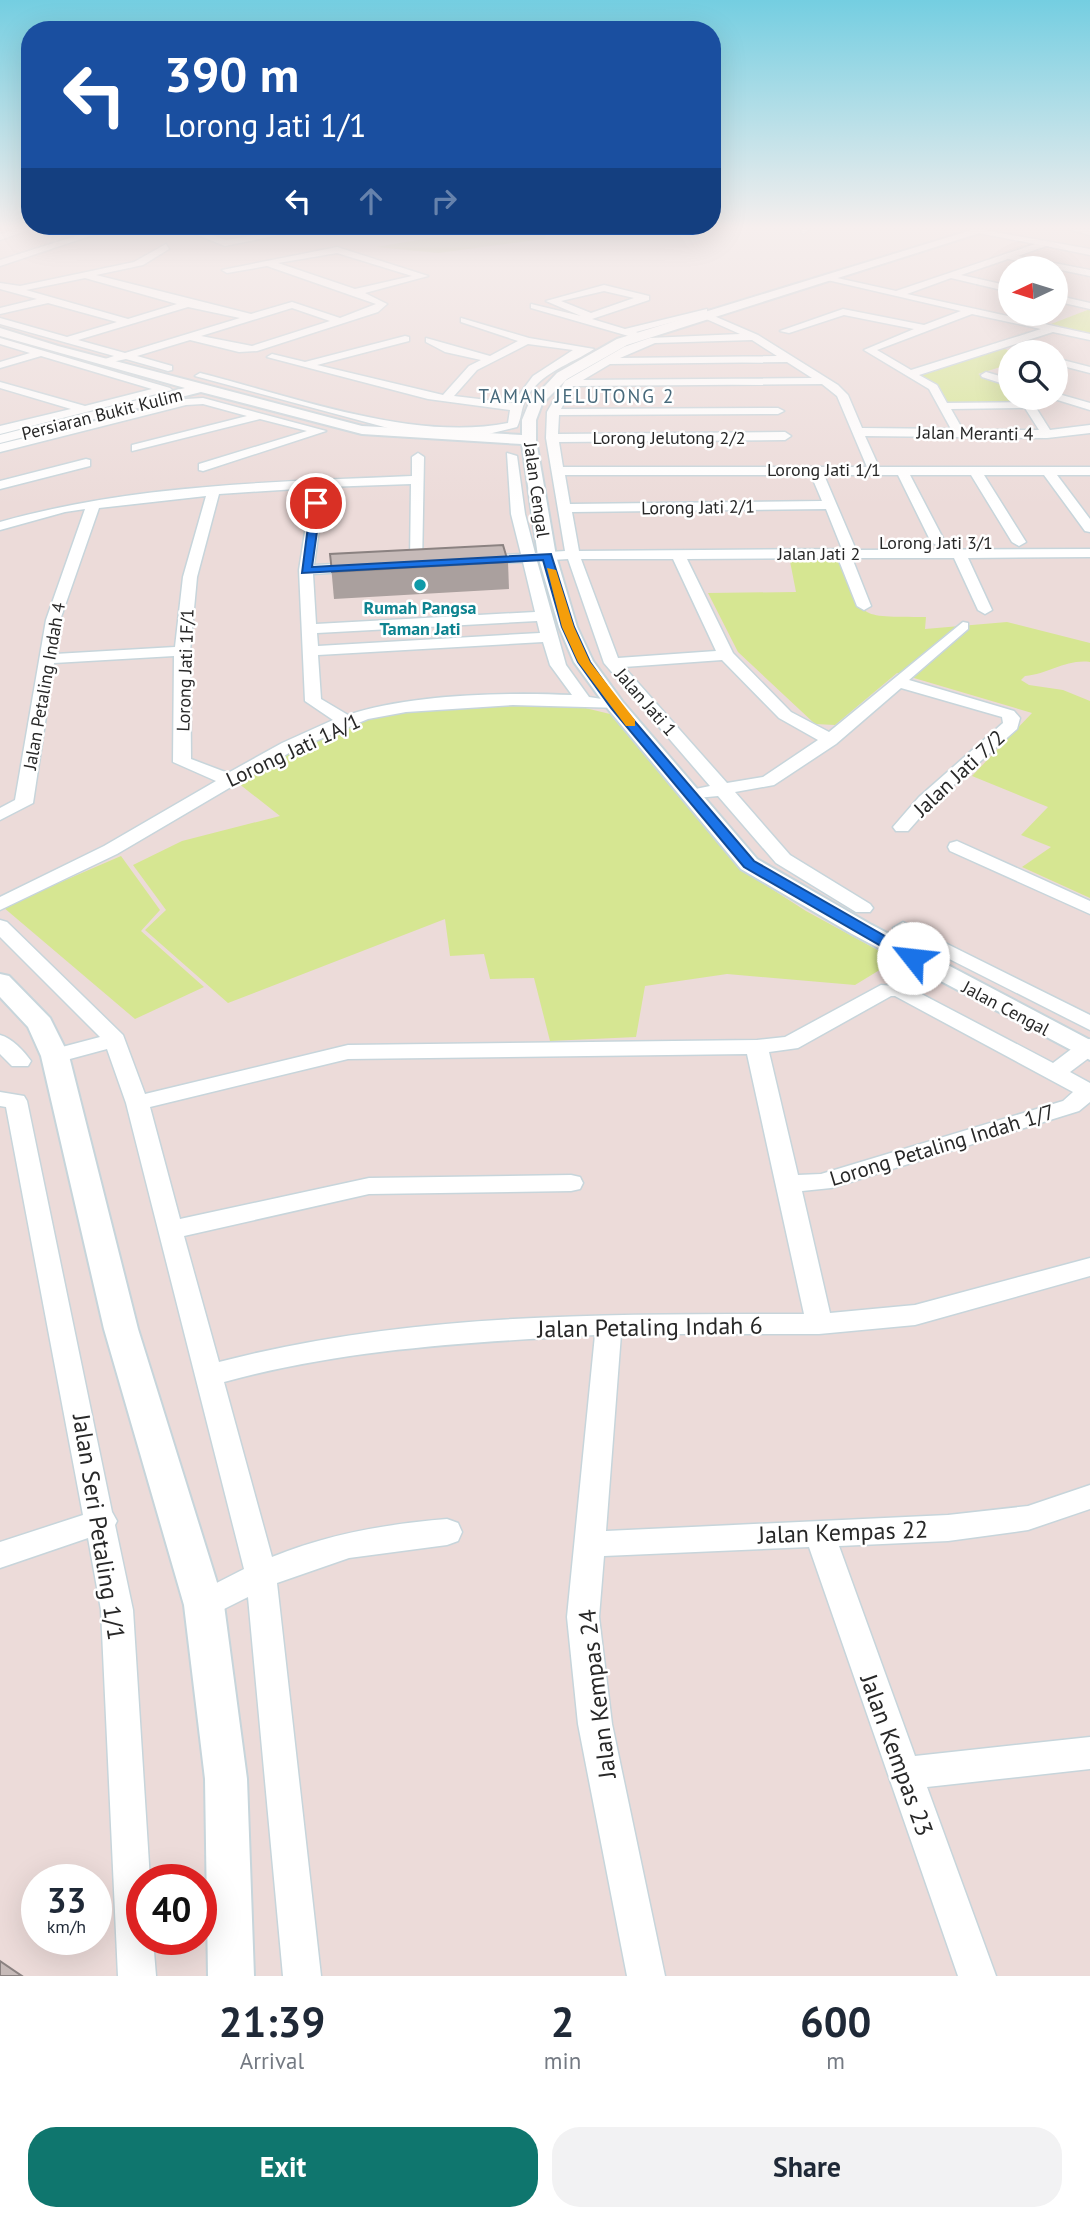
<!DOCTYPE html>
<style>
:root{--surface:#fff;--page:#f2f2f3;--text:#1f2937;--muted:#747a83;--accent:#0f766e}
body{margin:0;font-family:"PT Sans",sans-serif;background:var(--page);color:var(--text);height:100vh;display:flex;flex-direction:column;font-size:26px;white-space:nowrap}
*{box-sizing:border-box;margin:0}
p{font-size:23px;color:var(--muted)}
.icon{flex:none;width:38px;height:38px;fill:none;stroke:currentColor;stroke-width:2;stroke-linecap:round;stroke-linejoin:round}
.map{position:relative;height:1976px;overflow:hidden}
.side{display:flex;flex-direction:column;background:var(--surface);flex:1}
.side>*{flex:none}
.guide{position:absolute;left:21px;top:21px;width:700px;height:214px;border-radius:28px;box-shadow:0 7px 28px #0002;background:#1a4fa0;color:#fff;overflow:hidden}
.needle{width:46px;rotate:266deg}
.controls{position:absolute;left:998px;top:256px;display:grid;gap:14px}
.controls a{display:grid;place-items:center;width:70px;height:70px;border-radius:50%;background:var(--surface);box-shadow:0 7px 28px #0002;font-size:35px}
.speed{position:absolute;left:21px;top:1864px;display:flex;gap:14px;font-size:35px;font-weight:700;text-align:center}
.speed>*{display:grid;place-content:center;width:91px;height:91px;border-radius:50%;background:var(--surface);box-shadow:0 7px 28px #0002;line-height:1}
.speed small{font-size:18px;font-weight:400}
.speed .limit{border:10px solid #d22;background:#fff;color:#111}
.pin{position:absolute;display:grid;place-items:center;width:60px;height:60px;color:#fff;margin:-30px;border:4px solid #fff;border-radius:50%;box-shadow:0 2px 7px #0007}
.me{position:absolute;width:77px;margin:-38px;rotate:299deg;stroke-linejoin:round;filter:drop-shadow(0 0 5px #0008)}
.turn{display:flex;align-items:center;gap:24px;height:147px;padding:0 28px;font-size:32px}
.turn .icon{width:91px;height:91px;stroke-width:2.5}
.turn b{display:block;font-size:49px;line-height:60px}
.lanes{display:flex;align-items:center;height:66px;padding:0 28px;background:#0003;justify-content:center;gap:35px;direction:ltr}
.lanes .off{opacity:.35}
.eta{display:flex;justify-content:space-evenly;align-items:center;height:119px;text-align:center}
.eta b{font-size:42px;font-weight:700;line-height:49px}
.action{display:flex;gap:14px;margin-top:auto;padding:14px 28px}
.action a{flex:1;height:80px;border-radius:28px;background:var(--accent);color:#fff;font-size:28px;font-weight:700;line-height:80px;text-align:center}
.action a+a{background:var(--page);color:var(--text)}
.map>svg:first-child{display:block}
</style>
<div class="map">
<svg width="1090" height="1976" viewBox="0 0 1090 1976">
<rect width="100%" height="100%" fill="#ecdbd9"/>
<path fill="#d6e692" d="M1090,309v24l-39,-9z
M998,347l16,5h-4v12l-32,10 32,11v12h30l-14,3 2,2 -80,2 -10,-19 -19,-10z
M839,555c25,67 16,61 87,62l-1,12 82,-7 83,21v19c-24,-3 -41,12 -65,14l-4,4 8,5 34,5 27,11v197l-68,-31 29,-20 -30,-12 27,-28 -76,-31 60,-63 -135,-40 -62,52 -20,-1 -77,-72 -30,-59 88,-1 -7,-36z
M534,702l43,4 33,8 129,154 67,43 90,49 -41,25 -128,-11 -82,12 -9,51 -86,4 -16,-63 -44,1 -6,-25 -34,2 -5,-37 -217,84 -83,-73 21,-20 -33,-45 49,-24 98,-25 -42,-33c41,-23 85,-53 130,-64 54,-13 112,-12 166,-17z
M121,856l39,54 -19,21 63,56 -69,32 -132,-112z"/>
<path fill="#d5d6af" d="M483,229h46l17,6 -2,4 -106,14 -62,-6z"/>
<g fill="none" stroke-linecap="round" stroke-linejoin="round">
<defs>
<path id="minor" d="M17,229h14l-31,11v-6z
M98,229h13l-111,37v-6z
M183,229h12l31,11 49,-8 -4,-3 18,4 -64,13z
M307,229h54l-31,6z
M800,229h10l-7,5z
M978,229l112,20v6l-44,-9 -28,10 72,14v6l-82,-17 -47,16 49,11v6l-59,-14 -44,16 183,40v6l-37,-8 -134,43 18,10 10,18 82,-1 4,1 17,27 40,-5v8l-43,5 -182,-2 14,31h211v8h-33l33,44v13l-5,-1 -41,-56h-60l42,67 -7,4 -7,-4 -41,-67h-61l35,67 -7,4 -7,-4 -33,-67h-74l32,75 234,-1v8l-122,1 24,52 -7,4 -7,-4 -24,-52h-102l19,48 -7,4 -7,-4 -19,-48 -151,1 46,94 58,59 38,20 134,-110 5,1v6l-59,51 105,31 6,7 -3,11 -86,76 -23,26h-12l-3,-4 26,-30 84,-74 -1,-6 -101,-29 -65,56 -62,41 -39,7 55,63 80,49 3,4 -3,4h-14l-80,-49 -58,-67 -32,3 -3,-4 3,-4 24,-5 -106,-123 -36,-104 -31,2 29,104 23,32 32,5v6l-108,-3 -107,7 -38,7 -74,31 -177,104 -117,56v-13l104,-51 112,-65 -43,-19 1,-106 -120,7 -21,140 -33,17v-12l15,-8 31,-180 39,-111 -20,3 -65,18v-8c134,-38 275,-40 412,-46v-19l6,-4 6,4 -2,109 -12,-3 1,-79 -86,3 -11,78 46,-2 7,4 -7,4 -47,3 3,50 219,-12 -12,-50 -43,2 -7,-4 7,-4 41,-2 -10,-40 -4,-61 10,3 8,58 10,39 30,-2 -19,-113 1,-26 18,-31 59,-34 26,-9 90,-4 -36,-16 -1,-4 -67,18 8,4 -5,3 -108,-31v-4l50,12 -35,-15 58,-16 45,11v4l-57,19 33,10 82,-20v4l51,22 80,50 10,10 14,33 89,1 -22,-40 -65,-39 50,-21 -70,-14 -55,18 -9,-2 63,-22 81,16 37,-14 -138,-32 5,-3 68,15 139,-47 -57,-11zM604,291l30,7 -43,15 -30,-12zM972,314l69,15 -130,41 -34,-20zM752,340l25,16 -157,2 35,-15zM787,362l25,16 -229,2 27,-16zM822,384l15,12 30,71h-304l-4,-25 226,-2 6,-4 -6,-4 -227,2 1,-19 219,-1 6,-3 -6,-3 -217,1 12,-23zM1025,408l14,22h-76l-12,-21zM565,475h246l11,26 -252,3zM312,488l-13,82 6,131 28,19 -51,23 -54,30 -37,-14 -1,-108 7,-74 22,-83zM206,496l-23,81 -8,70 -120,7 5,-34 39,-112zM826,509l16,40 -263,2 -7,-39zM581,559h92l43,92 -98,7zM537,621l3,12 -222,13 -1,-13zM543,642l7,23 22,30c-66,-3 -162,-1 -224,20l-27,-16 -3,-44zM722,660l57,58 39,22 -55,37 -36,6 -103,-116z
M1068,229h22v6z
M166,244l3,5 -26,16 -47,10 155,39 41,-12 48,16 36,-14 -109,-38 -40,7 -5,-3 115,-23 91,29 -63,17 22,11 -9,8 -121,39 -18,1 -49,-12 -53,16 35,10v4l-4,1 -42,-12 -24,5v-4l12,-4 -114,-32v-6l67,19 50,-15 -69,-19 -48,11v-6l37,-9 -37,-10v-6l20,3 114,-24zM337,253l75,23 -57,13 -77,-26zM85,278l92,26 -49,15 -102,-29zM188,307l52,11 -115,35 -47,-13zM292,308l38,13 -78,25 -51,-10z
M1055,295l35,8v6l-35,-8z
M461,318l68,20 65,11c-22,15 -55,23 -69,52 -4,9 -4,18 -8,26l-33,8 -96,-7 -193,-52 5,-3c92,23 213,69 308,50l2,-13 -82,-11 -161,-42 5,-3 33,8 100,-26 4,1v4l-92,24 126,30 26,-29 12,-6 -36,-8 -19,-10v-4l64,18 28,-15 -57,-19zM528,344l45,6 -40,26 -20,27 -59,-7 23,-26z
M0,338l170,50 2,2 -172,44v-8l71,-17 -71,-21v-6l85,24 67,-17 -111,-33 -41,12v-6l30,-9 -30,-9z
M1055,358l35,9v6l-35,-9z
M986,372l24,7v7l-28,-9 -1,-2z
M1055,393l35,10v7l-39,-12 4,-1z
M203,398l123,33 -123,40 -4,-1v-6l108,-33 -47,-12 -128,32v-6l115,-29 -44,-12 -17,1 -186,47v-8l186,-45z
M86,459l4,1v6l-90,23v-8z
M957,841l133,60v13l-140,-63 -2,-4 2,-4z
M0,920l7,2 116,113 22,59 203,-49 409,-5 28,-3 96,-52 27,2 145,76 29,-22 8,-2v18l-20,15 20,11v19l-11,9 -248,77 -29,3 28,122 85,-8 175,-47v18l-175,49 -96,9h-198l-15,197 342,-16 80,-9 62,-21v24l-62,21 -80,11 -109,5 76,210 175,-19v32l-163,18 69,189h-38l-149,-429 -205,9 -5,61 13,107 53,252h-38l-49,-252 -11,-107 28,-282c-129,8 -246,13 -371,47l48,175c56,-23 114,-33 175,-38l11,4 4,9 -4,9 -11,4 -98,13 -72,25 44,393h-38l-35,-379 -44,22 -11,-4 -5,-10 5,-10 51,-26 -118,-466 -19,-54 -52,14 -8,-2 -3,-5 3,-5 53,-14 -100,-100zM891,996h4l178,96 -10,9 -242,73 -23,1 -29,-123 29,-4zM747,1054l57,260c-196,0 -395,-2 -585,48l-35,-126 185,-42 202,-3 9,-2 3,-6 -3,-6 -9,-2 -202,3 -189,41 -30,-112 198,-48z
M903,922l187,93v15l-194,-98 -3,-4z
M0,1035c12,3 24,16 31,26l-3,5h-16l-12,-12z
M0,1092l24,4 3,5 85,411 5,9 -2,4 18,85 17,270h-8v59h11l3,37h-38l-17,-366 -13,-72 -88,30v-26l83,-27 -77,-408 -6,-1z"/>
<path id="tertiary" d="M975,229h17l-365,116 -60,34 -25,25 -6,16v20l20,116 21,71 16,34 29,40 135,158 113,65 220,116v20l-238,-126 -111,-65 -133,-160 -34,-47 -15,-35 -21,-71 -16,-112 -160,-10 -161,-42 -201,51v-8l185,-47 -185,-52v-8l58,18 304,80 160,9v-15l7,-17 28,-30 60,-34z
M0,974l9,2 41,42 19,38 69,273 86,276 23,174 7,197h-46l-3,-197 -21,-174 -80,-276 -63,-273 -13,-29 -28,-30z"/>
</defs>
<use href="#minor" stroke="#c7d5db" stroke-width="3"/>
<use href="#tertiary" stroke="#c7d5db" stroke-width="4"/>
<use href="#minor" fill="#fff" fill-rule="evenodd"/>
<use href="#tertiary" fill="#fff" fill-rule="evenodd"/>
</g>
<path fill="#aaa09e" d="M330,554l178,8 1,27 -175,10z"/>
<path fill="#c6bab8" stroke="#8b8281" stroke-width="2" d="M503,545l5,17 -176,10 -2,-18z
M0,1961l22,15h-22z"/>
<linearGradient id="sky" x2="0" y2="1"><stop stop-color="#74cee1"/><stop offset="0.45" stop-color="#f6efee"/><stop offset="1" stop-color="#f6efee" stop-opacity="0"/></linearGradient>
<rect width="1090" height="506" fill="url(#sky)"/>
<path fill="#1a73e8" stroke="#114b97" stroke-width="2" d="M316,501l5,2 -9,64 239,-13 23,73 16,35 29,41 135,158 164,94v6h-11l-163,-94 -133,-159 -33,-46 -16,-35 -19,-67 -241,13 9,-70z"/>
<path fill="#f59e0b" d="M547,568l9,2 18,57 16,35 45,58v6h-9l-48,-64 -16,-35z"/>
<circle fill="#0f9aa8" stroke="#fff" stroke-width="2.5" cx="420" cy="585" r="7"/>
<g text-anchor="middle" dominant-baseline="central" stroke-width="5" stroke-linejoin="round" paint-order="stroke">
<g font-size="18" fill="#282828" stroke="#fff">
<text transform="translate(102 414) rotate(-14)">Persiaran Bukit Kulim</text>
<text transform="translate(975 433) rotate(1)">Jalan Meranti 4</text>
<text x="669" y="437">Lorong Jelutong 2/2</text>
<text x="824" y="469">Lorong Jati 1/1</text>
<text transform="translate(537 490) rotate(82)">Jalan Cengal</text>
<text transform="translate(698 507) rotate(-1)">Lorong Jati 2/1</text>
<text x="936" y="542">Lorong Jati 3/1</text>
<text x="819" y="553">Jalan Jati 2</text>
<text transform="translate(185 670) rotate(-88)">Lorong Jati 1F/1</text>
<text transform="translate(44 686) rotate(-80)">Jalan Petaling Indah 4</text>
<text transform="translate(646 702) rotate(49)">Jalan Jati 1</text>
<text transform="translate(1006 1008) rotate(28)">Jalan Cengal</text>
</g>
<g font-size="18" font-weight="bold" fill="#0d838f" stroke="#fff">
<text x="420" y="607">Rumah Pangsa<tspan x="420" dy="21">Taman Jati</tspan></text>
</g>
<g font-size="19" letter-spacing="2" fill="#47697b" stroke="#fff">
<text x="577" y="396">TAMAN JELUTONG 2</text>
</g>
<g font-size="21" fill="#282828" stroke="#fff">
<text transform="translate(293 750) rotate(-25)">Lorong Jati 1A/1</text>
<text transform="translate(959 773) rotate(-43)">Jalan Jati 7/2</text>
<text transform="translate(942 1145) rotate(-17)">Lorong Petaling Indah 1/7</text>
</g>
<g font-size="24" fill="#282828" stroke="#fff">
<text transform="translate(650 1327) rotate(-1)">Jalan Petaling Indah 6</text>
<text transform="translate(99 1527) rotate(81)">Jalan Seri Petaling 1/1</text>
<text transform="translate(843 1532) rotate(-2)">Jalan Kempas 22</text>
<text transform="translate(597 1694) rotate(-97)">Jalan Kempas 24</text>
<text transform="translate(897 1755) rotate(70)">Jalan Kempas 23</text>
</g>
</g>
</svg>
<div class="controls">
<a><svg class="needle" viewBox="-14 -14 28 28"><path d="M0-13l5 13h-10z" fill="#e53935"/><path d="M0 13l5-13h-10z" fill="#747a83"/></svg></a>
<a><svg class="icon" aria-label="search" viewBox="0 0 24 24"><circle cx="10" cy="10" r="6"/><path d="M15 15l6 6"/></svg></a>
</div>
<div class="speed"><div>33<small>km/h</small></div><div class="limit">40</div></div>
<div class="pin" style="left:316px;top:503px;background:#d93025"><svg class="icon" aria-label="arrive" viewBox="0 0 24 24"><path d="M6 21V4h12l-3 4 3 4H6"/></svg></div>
<svg class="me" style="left:913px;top:958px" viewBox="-20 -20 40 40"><circle r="19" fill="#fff"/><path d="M0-13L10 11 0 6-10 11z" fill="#1a73e8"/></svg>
<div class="guide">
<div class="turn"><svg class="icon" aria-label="left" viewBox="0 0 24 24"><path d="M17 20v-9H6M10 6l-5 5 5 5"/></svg><div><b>390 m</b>Lorong Jati 1/1</div></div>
<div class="lanes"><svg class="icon" aria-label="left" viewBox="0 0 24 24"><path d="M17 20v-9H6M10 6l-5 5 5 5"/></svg><svg class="icon off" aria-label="ahead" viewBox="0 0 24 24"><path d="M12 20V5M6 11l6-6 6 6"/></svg><svg class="icon off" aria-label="right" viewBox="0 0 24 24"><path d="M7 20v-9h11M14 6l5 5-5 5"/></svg></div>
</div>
</div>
<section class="side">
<div class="eta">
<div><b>21:39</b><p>Arrival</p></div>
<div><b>2</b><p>min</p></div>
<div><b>600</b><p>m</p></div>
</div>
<div class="action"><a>Exit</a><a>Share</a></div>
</section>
